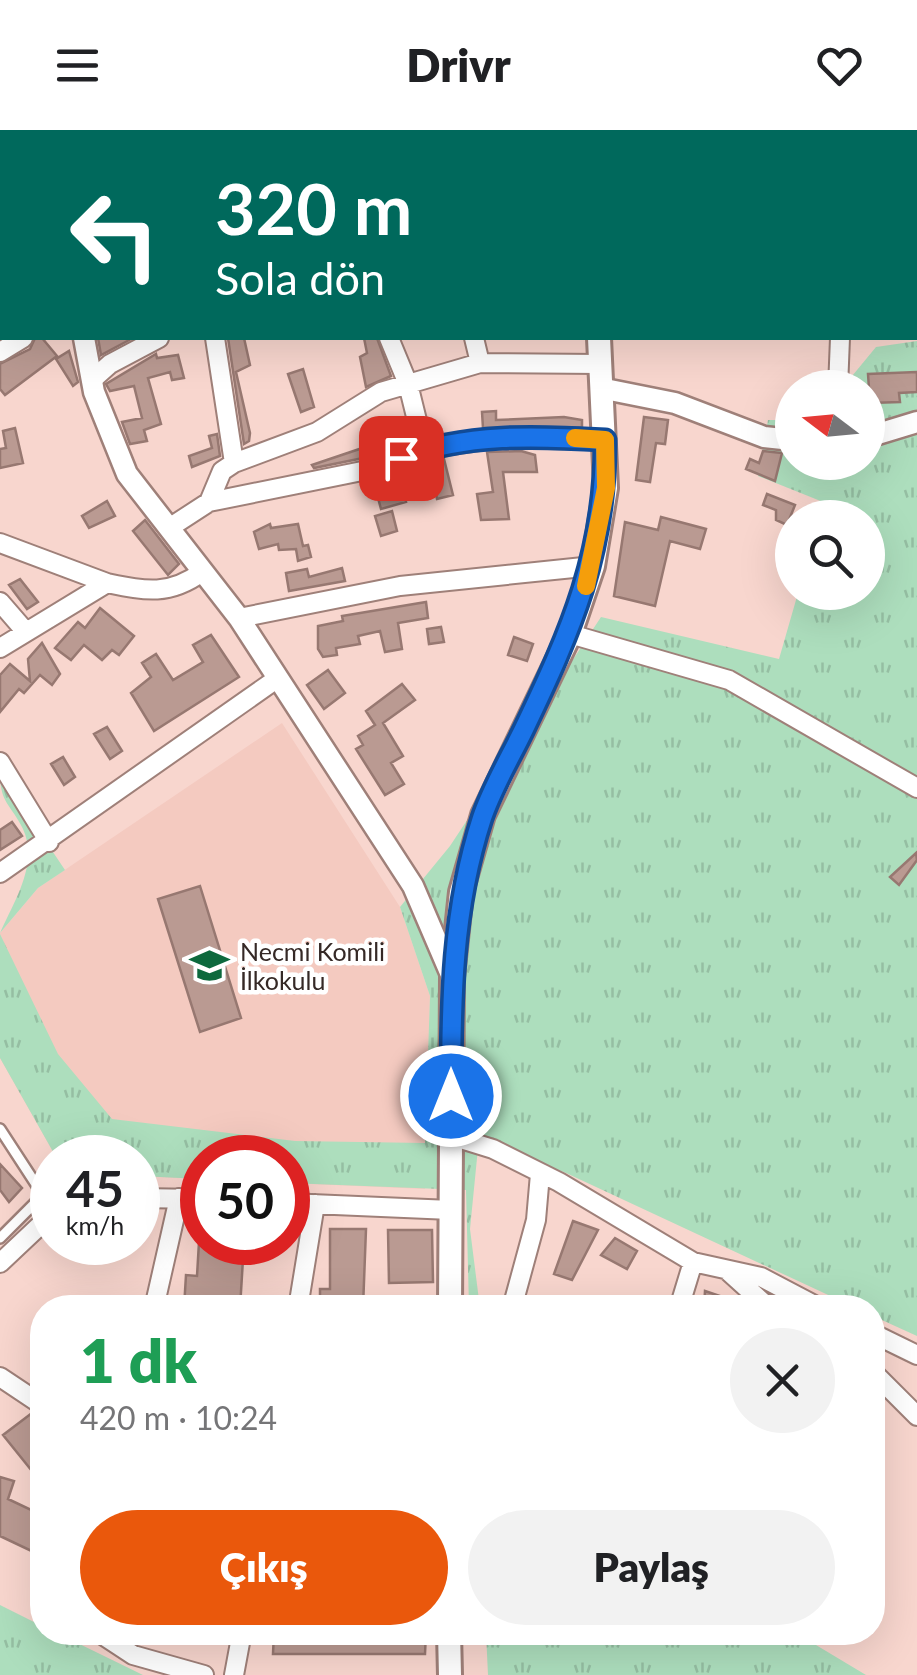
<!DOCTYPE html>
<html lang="tr">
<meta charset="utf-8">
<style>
:root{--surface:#fff;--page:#f2f2f2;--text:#202124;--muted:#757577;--accent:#ea580c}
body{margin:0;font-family:Lato,sans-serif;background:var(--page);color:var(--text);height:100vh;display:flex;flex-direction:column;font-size:38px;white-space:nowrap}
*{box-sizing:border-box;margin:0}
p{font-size:32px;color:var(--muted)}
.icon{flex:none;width:55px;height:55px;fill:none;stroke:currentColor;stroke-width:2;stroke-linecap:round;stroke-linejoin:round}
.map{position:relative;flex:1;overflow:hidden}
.drawer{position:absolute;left:30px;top:1165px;width:855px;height:350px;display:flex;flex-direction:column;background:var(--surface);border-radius:40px;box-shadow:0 10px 40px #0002}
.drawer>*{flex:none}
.guide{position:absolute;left:0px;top:0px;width:918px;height:210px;box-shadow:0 10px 40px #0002;background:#00695c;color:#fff;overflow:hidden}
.needle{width:65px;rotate:286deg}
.controls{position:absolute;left:775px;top:240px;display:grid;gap:20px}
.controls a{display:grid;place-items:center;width:110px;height:110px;border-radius:50%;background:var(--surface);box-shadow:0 10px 40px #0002;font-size:50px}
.speed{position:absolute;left:30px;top:1005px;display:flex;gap:20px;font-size:50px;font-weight:700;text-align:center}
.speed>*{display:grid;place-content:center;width:130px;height:130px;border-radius:50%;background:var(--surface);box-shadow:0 10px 40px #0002;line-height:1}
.speed small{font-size:25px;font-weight:400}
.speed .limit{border:15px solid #d22;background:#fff;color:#111}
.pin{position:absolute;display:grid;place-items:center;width:85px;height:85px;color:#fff;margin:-42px;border-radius:20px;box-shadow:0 5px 15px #0006}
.me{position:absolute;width:110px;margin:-55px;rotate:0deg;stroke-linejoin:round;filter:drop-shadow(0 0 8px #0008)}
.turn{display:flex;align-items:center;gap:35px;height:210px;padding:0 50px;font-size:45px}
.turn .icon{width:130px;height:130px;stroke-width:2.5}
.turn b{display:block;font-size:70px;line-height:85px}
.round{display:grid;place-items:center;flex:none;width:105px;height:105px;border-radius:52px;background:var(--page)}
.headline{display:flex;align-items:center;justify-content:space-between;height:170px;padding:0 50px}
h1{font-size:60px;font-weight:800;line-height:75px;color:#1e9e55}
.cta{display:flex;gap:20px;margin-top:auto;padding:20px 50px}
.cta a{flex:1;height:115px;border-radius:60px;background:var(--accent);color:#fff;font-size:40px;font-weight:800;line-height:115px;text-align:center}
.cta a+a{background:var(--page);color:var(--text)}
header{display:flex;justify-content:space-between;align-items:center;height:130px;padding:0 50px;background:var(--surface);font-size:45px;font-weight:800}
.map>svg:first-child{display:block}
</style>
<header><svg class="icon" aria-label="menu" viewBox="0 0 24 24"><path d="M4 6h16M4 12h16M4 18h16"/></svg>Drivr<svg class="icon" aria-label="heart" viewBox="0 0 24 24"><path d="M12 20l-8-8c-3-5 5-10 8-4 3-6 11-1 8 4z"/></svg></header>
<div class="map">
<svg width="917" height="1545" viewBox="0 0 917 1545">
<defs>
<pattern id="grass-tufts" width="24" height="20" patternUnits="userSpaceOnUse" patternTransform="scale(2.5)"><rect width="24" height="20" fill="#addebd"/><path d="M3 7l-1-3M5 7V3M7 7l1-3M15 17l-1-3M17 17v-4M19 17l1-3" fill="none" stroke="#95bea2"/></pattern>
</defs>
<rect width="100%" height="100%" fill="#f8d6ce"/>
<path fill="#f4cac0" d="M282,593l118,184 30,89 -5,193 -137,-6v-25h-86v21l-64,-3v-18l-82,-1 -56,-99v-125l38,-45z"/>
<path fill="url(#grass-tufts)" d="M917,211v995l-44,-20 -1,-8 -18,-1 -288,-134 -87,-35 -9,91 10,79 -11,-1 -3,-117 -178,-7v-25h-86v21l-64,-3v-18l-82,-1 -56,-99v-124l58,120 54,65 183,22 130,2 5,-147 -30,-89 50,-61 151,-229 178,42 19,-66 70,-1v-74l-49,-1 4,-15 -65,-26 10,-56h24v42h76v-74l-25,-1 33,-40z
M0,643l65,97 -27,18 -38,45c14,-32 39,-69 23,-104 -12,-25 -23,-25 -23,-56z
M0,1475l42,21v6l15,1 86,42h-143z
M486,1503h310l70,42h-378z"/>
<path fill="#ba9a92" stroke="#977871" stroke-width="2.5" d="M35,208h7l15,18 -52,39 -5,-6v-25l30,-15z
M98,208h35l-32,17z
M228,208h16l6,27 -14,7 14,61 -1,8 -5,3z
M364,208h13l14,38 -25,11 -6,-30 7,-4z
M69,221l9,31 -5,4 -17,-27z
M156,224l1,4 21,-3 6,23 -12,2 -2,-8 -22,6 13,46 -17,6 3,11 -17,3 -8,-22 20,-4 -8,-32 -24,5 -4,-7z
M303,239l11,38 -13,5 -13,-38z
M917,242v20l-18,1 1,9 -30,1 -2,-29z
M496,281v9l68,-3 18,3v7l-99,1 -1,-16z
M644,287l24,3 -3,24 -9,-1 -6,39 -14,-2z
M15,298l8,35 -23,5v-19l6,-1 -3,-17z
M407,303l2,9 -36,14 -59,12 -2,-3z
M217,304l3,22 -28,11 -3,-11 23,-8 -3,-12z
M521,321l14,4 2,17h-34l6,47 -28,1 -4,-26 16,-2 -6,-40z
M763,321l19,2 -7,28 -29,-12 4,-10 9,4z
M444,329l9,36 -16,4 -3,-16 -8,2 -5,-21z
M399,346l7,26 -25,7 -7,-26z
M767,364l28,11 -8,20 -11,-5v-10l-13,-5z
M107,371l8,15 -26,12 -7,-12z
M392,381l5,20 -16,5 -6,-20z
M661,387l45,12 -6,20 -30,-8 -15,65 -41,-10 11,-74 33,8z
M145,390l34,44 -11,11 -35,-44z
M270,394l1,4 27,-4 5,22 5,-1 3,12 -13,4 -2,-12 -17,1 -1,-6 -19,5 -5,-17z
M342,438l3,13 -56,10 -3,-18 21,-4 2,8z
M20,449l18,23 -11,7 -18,-24z
M426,472l2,16 -30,5 4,26 -17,3 -5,-21 -22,5 2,8 -24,4 1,7 -14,2 -5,-8v-23l25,-5 -1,-5z
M100,478l34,28 -15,19 -7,-5 -10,10 -18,-15 -13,15 -16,-12 23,-26 7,6z
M441,497l3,15 -15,2 -2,-15z
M211,505l28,42 -85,54 -23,-38 20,-16 -9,-14 14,-9 17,26 30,-18 -10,-17z
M514,507l19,7 -6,17 -19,-6z
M42,513l18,31 -8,11 -12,-10 -16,18 -5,-4 -19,23v-37l10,-11 20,17 -2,-22z
M328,540l17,23 -21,16 -17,-24z
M402,554l13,16 -32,23 20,33 -12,7 13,21 -19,11 -29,-46 7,-4 -5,-9 17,-11 -9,-14z
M107,597l15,24 -12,8 -16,-25z
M63,627l12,20 -11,8 -13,-21z
M12,692l10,14 -22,14v-20z
M916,723l1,7 -18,25 -9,-8z
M200,756l41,132 -41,14 -42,-133z
M0,1034l22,24 -13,14 -9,-12z
M573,1091l25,9 -26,50 -18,-6z
M330,1099h36l-3,79h-43v-19h10z
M388,1100h44l1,52 -44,1z
M615,1108l22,13 -10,18 -26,-14z
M199,1112h56l-1,17h-11l-3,49h-56l2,-33 11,1z
M705,1161l18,6 -3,11h-16z
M32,1283l10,13v45l-6,5 -33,-41z
M0,1347l14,4 -6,18 34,16v41l-42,-20z
M274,1502h152l-1,22h-152z"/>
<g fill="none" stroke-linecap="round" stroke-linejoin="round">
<defs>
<path id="service" d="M0,999l43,66 -43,43"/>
<path id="pedestrian" d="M376,0v2"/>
<path id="minor" d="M7,0v2
M471,0l1,2
M280,1l2,-1
M844,2v-2
M0,28l2,1
M0,119l2,1
M215,208l19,125
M389,208l19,46 16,65
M474,208l6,25
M0,222l23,-14
M92,250l18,-16 49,-26
M838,258l2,-50
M209,372l168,-34 47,-19 75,-11 106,2
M169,398l40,-26 13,-31 12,-8 83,-31 64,-40 99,-29 121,1
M0,413l107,40
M0,472l26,30
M239,488l161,-32 193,-20
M570,504l159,46 188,108
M0,518l107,-65c39,8 62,13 95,-11
M0,632l49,80
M0,743l278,-195
M451,1006l42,13 66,33 134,80 68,15 59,31
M138,1068l64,1
M288,1073l163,7
M0,1133l52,-49
M727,1140l42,38
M154,1178l25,-110
M298,1178l17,-104
M512,1178l24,-88 4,-46
M679,1178l14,-46
M872,1203l45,22
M872,1241l45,45
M0,1247l42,28
M98,1502l35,23 71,20
M234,1545l8,-43"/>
<path id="tertiary" d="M124,2l1,-2
M84,208l10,54 33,82 112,144 174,268 39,91
M605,259l70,14 89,34 28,3
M868,307l49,-15"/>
<path id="secondary" d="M613,2l1,-2
M450,1178l2,-331 9,-85 22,-77 87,-181 23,-68 13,-78 -7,-150
M449,1502l1,43"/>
</defs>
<use href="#service" stroke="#9f8079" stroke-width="14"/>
<use href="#pedestrian" stroke="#9f8079" stroke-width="18"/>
<use href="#minor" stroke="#9f8079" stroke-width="22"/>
<use href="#tertiary" stroke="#9f8079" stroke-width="25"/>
<use href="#secondary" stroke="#9f8079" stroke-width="28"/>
<use href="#service" stroke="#fff" stroke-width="9"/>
<use href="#pedestrian" stroke="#fff" stroke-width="12"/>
<use href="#minor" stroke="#fff" stroke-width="18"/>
<use href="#tertiary" stroke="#fff" stroke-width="20"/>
<use href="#secondary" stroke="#fff" stroke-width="22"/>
</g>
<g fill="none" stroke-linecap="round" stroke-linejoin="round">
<defs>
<path id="route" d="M401,328c64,-25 137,-22 204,-18 1,111 -34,191 -81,289 -14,29 -32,59 -42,89 -30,92 -31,183 -31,278"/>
</defs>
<use href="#route" stroke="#114b97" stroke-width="25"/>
<use href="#route" stroke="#1a73e8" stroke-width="18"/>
<path stroke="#f59e0b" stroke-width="18" d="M575,308l30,2 1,48 -20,98"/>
</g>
<defs>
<symbol id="school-bare" viewBox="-9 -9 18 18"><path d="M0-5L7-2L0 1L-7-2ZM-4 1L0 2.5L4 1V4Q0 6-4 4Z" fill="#0d693d" stroke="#fff" stroke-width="2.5" paint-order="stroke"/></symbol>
</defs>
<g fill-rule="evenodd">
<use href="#school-bare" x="182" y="808" width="55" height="55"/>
</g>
<g text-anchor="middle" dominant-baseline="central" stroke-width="9" stroke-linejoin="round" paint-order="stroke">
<g font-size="25" fill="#352926" stroke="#fff" text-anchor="start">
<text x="240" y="821">Necmi Komili<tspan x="240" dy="29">İlkokulu</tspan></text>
</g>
</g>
</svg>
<div class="controls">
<a><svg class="needle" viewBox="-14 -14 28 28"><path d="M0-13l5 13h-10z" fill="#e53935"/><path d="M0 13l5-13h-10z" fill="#757577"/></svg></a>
<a><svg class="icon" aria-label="search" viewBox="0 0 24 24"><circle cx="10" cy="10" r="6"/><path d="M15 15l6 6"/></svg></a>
</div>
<div class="speed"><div>45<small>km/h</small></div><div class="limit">50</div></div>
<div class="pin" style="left:401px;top:328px;background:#d93025"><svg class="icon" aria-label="arrive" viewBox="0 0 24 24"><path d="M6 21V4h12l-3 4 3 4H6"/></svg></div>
<svg class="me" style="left:451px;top:966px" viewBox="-20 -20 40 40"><circle r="17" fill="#1a73e8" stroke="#fff" stroke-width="3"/><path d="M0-11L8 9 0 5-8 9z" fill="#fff"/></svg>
<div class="guide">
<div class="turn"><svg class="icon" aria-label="left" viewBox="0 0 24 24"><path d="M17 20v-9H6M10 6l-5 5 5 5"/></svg><div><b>320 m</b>Sola dön</div></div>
</div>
<section class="drawer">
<div class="headline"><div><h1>1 dk</h1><p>420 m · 10:24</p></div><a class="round"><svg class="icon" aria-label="close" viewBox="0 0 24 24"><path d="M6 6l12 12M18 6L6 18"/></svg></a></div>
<div class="cta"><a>Çıkış</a><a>Paylaş</a></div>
</section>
</div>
